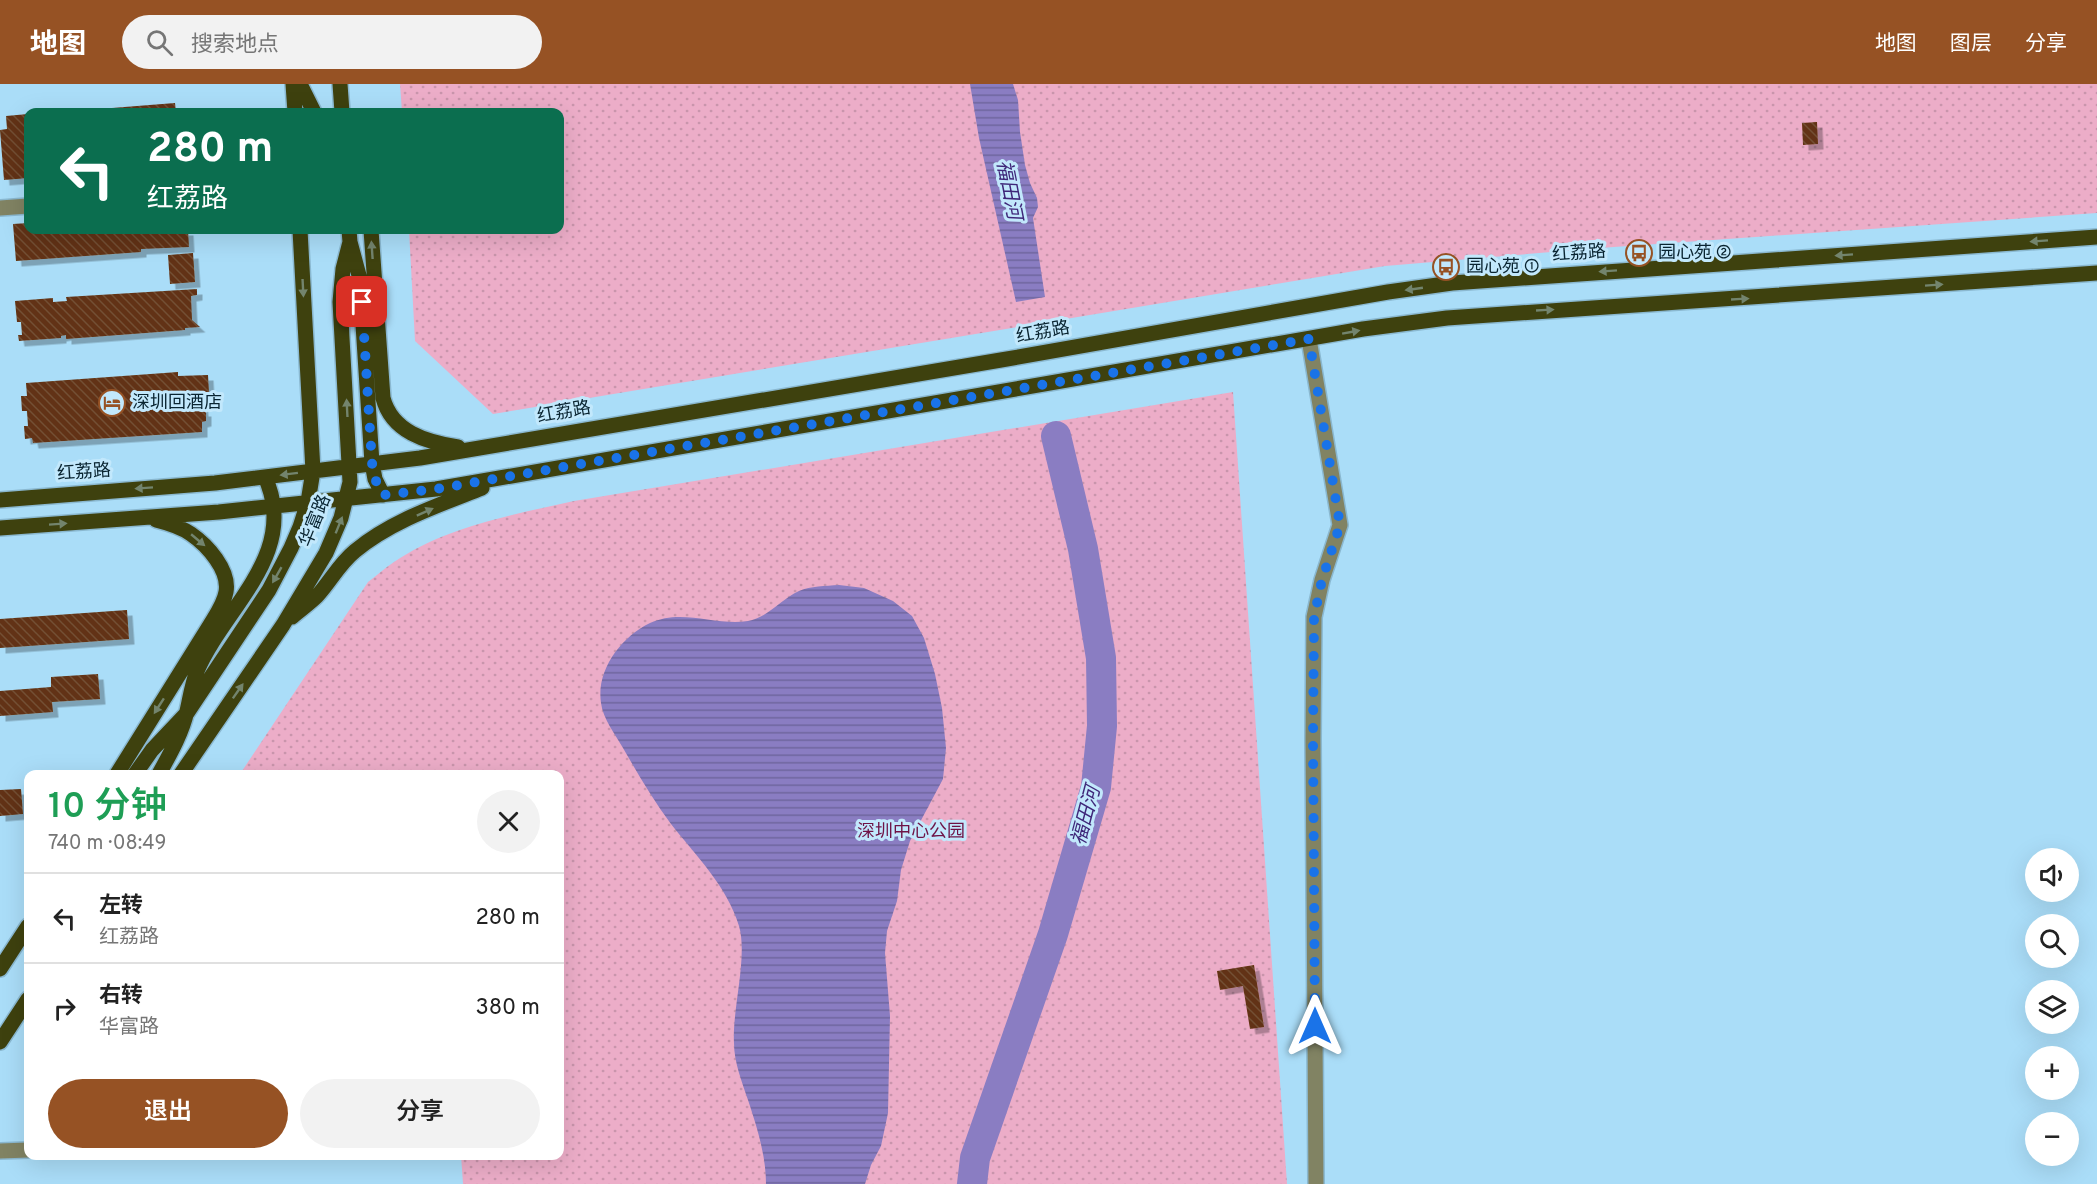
<!DOCTYPE html>
<html lang="zh">
<meta charset="utf-8">
<style>
:root{--surface:#fff;--page:#f2f2f2;--text:#222;--muted:#767676;--line:#e0e0e0;--accent:#965224}
body{margin:0;font-family:Overpass,"Noto Sans SC",sans-serif;background:var(--page);color:var(--text);height:100vh;display:flex;flex-direction:column;font-size:22px;white-space:nowrap}
*{box-sizing:border-box;margin:0}
p{font-size:20px;color:var(--muted)}
.icon{flex:none;width:33px;height:33px;fill:none;stroke:currentColor;stroke-width:2;stroke-linecap:round;stroke-linejoin:round}
.map{position:relative;flex:1;overflow:hidden}
.side{position:absolute;left:24px;top:686px;width:540px;height:390px;display:flex;flex-direction:column;background:var(--surface);border-radius:12px;box-shadow:0 6px 24px #0002}
.side>*{flex:none}
.hud{position:absolute;left:24px;top:24px;width:540px;height:126px;border-radius:12px;box-shadow:0 6px 24px #0002;background:#0b6e4f;color:#fff;overflow:hidden}
.tools{position:absolute;left:2025px;top:764px;display:grid;gap:12px}
.tools a{display:grid;place-items:center;width:54px;height:54px;border-radius:50%;background:var(--surface);box-shadow:0 6px 24px #0002;font-size:30px}
.pin{position:absolute;display:grid;place-items:center;width:51px;height:51px;color:#fff;margin:-26px;border-radius:12px;box-shadow:0 3px 9px #0006}
.me{position:absolute;width:66px;margin:-33px;rotate:0deg;stroke-linejoin:round;filter:drop-shadow(0 0 4px #0008)}
.turn{display:flex;align-items:center;gap:21px;height:126px;padding:0 24px;font-size:27px}
.turn .icon{width:78px;height:78px;stroke-width:2.5}
.turn b{display:block;font-size:42px;line-height:51px}
.round{display:grid;place-items:center;flex:none;width:63px;height:63px;border-radius:32px;background:var(--page)}
.headline{display:flex;align-items:center;justify-content:space-between;height:102px;padding:0 24px}
h1{font-size:36px;font-weight:600;line-height:45px;color:#1e9e55}
.cta{display:flex;gap:12px;margin-top:auto;padding:12px 24px}
.cta a{flex:1;height:69px;border-radius:36px;background:var(--accent);color:#fff;font-size:24px;font-weight:600;line-height:69px;text-align:center}
.cta a+a{background:var(--page);color:var(--text)}
ul{padding:0;list-style:none}
li{display:flex;align-items:center;gap:18px;height:90px;padding:0 24px;border-top:2px solid var(--line)}
li div{flex:1}
li b{display:block;font-size:22px}
li em{font-style:normal}
header{display:flex;align-items:center;gap:36px;box-sizing:border-box;height:84px;padding:0 30px;background:var(--accent);color:#fff}
header strong{font-size:28px}
nav{display:flex;gap:33px;margin-inline-start:auto;font-size:21px}
.search{width:420px;height:54px;background:var(--page);display:flex;align-items:center;gap:15px;box-sizing:border-box;padding:0 21px;border-radius:33px;color:var(--muted);font-size:22px}
.map>svg:first-child{display:block}
</style>
<header>
<strong>地图</strong>
<div class="search"><svg class="icon" aria-label="search" viewBox="0 0 24 24"><circle cx="10" cy="10" r="6"/><path d="M15 15l6 6"/></svg>搜索地点</div>
<nav><a>地图</a><a>图层</a><a>分享</a></nav>
</header>
<div class="map">
<svg width="2097" height="1100" viewBox="0 0 2097 1100">
<defs>
<pattern id="park-dots" width="8" height="8" patternUnits="userSpaceOnUse" patternTransform="scale(1.5)"><rect width="8" height="8" fill="#ecadc8"/><path d="M2 2h.1M6 6h.1" fill="none" stroke="#c995ac" stroke-width="1.8" stroke-linecap="round"/></pattern>
<pattern id="water-rules" width="6" height="5" patternUnits="userSpaceOnUse" patternTransform="scale(1.5)"><rect width="6" height="5" fill="#8a7dc2"/><path d="M0 2.5h6" fill="none" stroke="#6f669e"/></pattern>
<pattern id="building-back-hatch" width="6" height="6" patternUnits="userSpaceOnUse" patternTransform="scale(1.5)"><rect width="6" height="6" fill="#623312"/><path d="M-1 5l2 2M0 0l6 6M5-1l2 2" fill="none" stroke="#734f35"/></pattern>
<filter id="shadow"><feDropShadow dx="5.5" dy="5.5" stdDeviation="0" flood-color="#0004"/></filter>
</defs>
<rect width="100%" height="100%" fill="#aaddf8"/>
<path fill="url(#park-dots)" d="M400,0h1697v129l-497,35 -215,18 -892,148 -78,-73 -6,-111h151v-118h-158z
M1233,308l54,792h-824l-2,-29h99v-381h-320l128,-192c8,-6 17,-14 26,-20 53,-36 118,-47 180,-61z"/>
<path fill="url(#water-rules)" d="M970,0h43l5,16 2,32 5,33 5,18 7,15 1,9 -5,11 12,79 -29,5 -37,-164z
M839,501l25,3 29,13 19,15 12,22 11,36 7,34 4,40 -3,31 -33,62 -9,29 -4,31 -10,30 -2,22 5,63 -2,97 -7,33 -10,19 -6,19h-99c0,-28 -9,-57 -18,-84 -6,-18 -14,-38 -14,-57 -2,-34 14,-86 5,-117 -12,-40 -43,-70 -68,-102 -18,-24 -33,-50 -48,-76 -8,-14 -20,-29 -22,-45 -5,-33 20,-66 49,-80 32,-15 65,3 98,-2 21,-4 33,-22 51,-30 12,-5 26,-5 40,-6z"/>
<g fill="none" stroke-linecap="round" stroke-linejoin="round">
<path stroke="#8a7dc2" stroke-width="30" d="M972,1100l3,-26 78,-224 43,-147 6,-61 -1,-68 -18,-109 -27,-113"/>
</g>
<path fill="url(#building-back-hatch)" filter="url(#shadow)" d="M175,19l1,9h-102v-1z
M28,30v64l-24,2 -4,-50 7,-1 -1,-13z
M1817,38l1,22 -15,1 -1,-22z
M28,139v7h160l1,17 -48,2v3l-125,9 -3,-37z
M193,169l2,29 -25,2 -2,-29z
M197,205v6l-6,1 1,24 8,7 -15,1v2l-119,9v-4l-5,1v2l-42,3 -1,-6h4l-1,-13h-4l-2,-21 38,-3v4l14,-1 -1,-4z
M178,288v4l30,-1 1,18h-8l2,18h3v10l-4,1v10l-169,11 -1,-5 -7,1 -1,-13h4l-1,-15h-5l-1,-15h6l-1,-13z
M127,526l2,29 -129,9v-29z
M98,590l2,25 -48,3 1,10 -53,4v-25l51,-4v-10z
M21,705l2,25 -23,2v-26z
M1254,881l10,62 -14,2 -7,-43 -23,4 -3,-19z"/>
<g fill="none" stroke-linecap="round" stroke-linejoin="round">
<defs>
<path id="minor" d="M0,124l28,-2
M1309,255l31,186 -18,55 -8,37 -1,122 3,445
M0,1067l28,-1"/>
<path id="major" d="M293,0l2,28
M300,0l14,28
M340,0l2,28
M371,146l12,168c9,34 43,44 75,49
M350,158l10,37 12,184 3,16 8,16
M0,416l215,-17 205,-25 581,-98 387,-68 64,-9 645,-46
M0,444l219,-16 217,-23 927,-160 84,-11 650,-45
M292,533c8,-7 17,-13 25,-21 13,-14 22,-32 38,-45 36,-30 84,-46 127,-63
M117,690l93,-149c6,-10 14,-21 16,-33 4,-22 -19,-47 -35,-58 -10,-7 -23,-11 -35,-14
M135,690l17,-24 35,-37 82,-123 22,-42 9,-21 8,-25 5,-31 -13,-241
M159,690c11,-20 23,-41 28,-63 3,-13 5,-27 10,-40 28,-65 103,-117 68,-194
M181,690l102,-149 43,-72 15,-35 9,-36 -10,-180 3,-33 7,-27 -1,-12
M0,885l28,-43
M0,958l28,-43"/>
</defs>
<use href="#minor" stroke="#8ab8d0" stroke-width="18"/>
<use href="#major" stroke="#8ab8d0" stroke-width="18"/>
<use href="#minor" stroke="#818363" stroke-width="15"/>
<use href="#major" stroke="#3e410e" stroke-width="15"/>
</g>
<defs><path id="oneway-solid" d="M-6-.8H1V-3.2L6.5 0L1 3.2V.8H-6Z" transform="scale(1.5)"/></defs>
<g fill="#73846d">
<use href="#oneway-solid" transform="translate(2039 157) rotate(176)"/>
<use href="#oneway-solid" transform="translate(372 166) rotate(-94)"/>
<use href="#oneway-solid" transform="translate(1844 171) rotate(176)"/>
<use href="#oneway-solid" transform="translate(1608 187) rotate(176)"/>
<use href="#oneway-solid" transform="translate(1934 201) rotate(-4)"/>
<use href="#oneway-solid" transform="translate(303 204) rotate(87)"/>
<use href="#oneway-solid" transform="translate(1414 205) rotate(172)"/>
<use href="#oneway-solid" transform="translate(1740 215) rotate(-3)"/>
<use href="#oneway-solid" transform="translate(1545 226) rotate(-3)"/>
<use href="#oneway-solid" transform="translate(1351 248) rotate(-10)"/>
<use href="#oneway-solid" transform="translate(347 324) rotate(-93)"/>
<use href="#oneway-solid" transform="translate(289 390) rotate(173)"/>
<use href="#oneway-solid" transform="translate(144 404) rotate(176)"/>
<use href="#oneway-solid" transform="translate(425 428) rotate(-24)"/>
<use href="#oneway-solid" transform="translate(58 440) rotate(-4)"/>
<use href="#oneway-solid" transform="translate(339 441) rotate(-68)"/>
<use href="#oneway-solid" transform="translate(198 456) rotate(40)"/>
<use href="#oneway-solid" transform="translate(277 491) rotate(120)"/>
<use href="#oneway-solid" transform="translate(238 607) rotate(-55)"/>
<use href="#oneway-solid" transform="translate(159 622) rotate(123)"/>
</g>
<g fill="none" stroke-linecap="round" stroke-linejoin="round">
<path stroke="#1a73e8" stroke-width="10" stroke-dasharray="0 18" d="M362,218l10,161 3,16 8,16 53,-6 873,-150 31,186 -18,55 -8,37 -1,122 2,287"/>
</g>
<defs>
<symbol id="bus-ring" viewBox="-11 -11 22 22"><circle r="9.5" fill="#c2e8fc" stroke="#965224" stroke-width="1.5"/><path d="M-5-6H5V4H4V6H2V4H-2V6H-4V4H-5ZM-3.5-4V0h7V-4ZM-3.5 1.2v1.5H-2V1.2ZM2 1.2v1.5H3.5V1.2Z" fill="#965224"/></symbol>
<symbol id="hotel-ring" viewBox="-11 -11 22 22"><circle r="9.5" fill="#c2e8fc" stroke="#965224" stroke-width="1.5"/><path d="M-6-4.5h1.5V1H6V5H4.5V3h-9V5H-6ZM-4 0a1.8 1.8 0 1 1 3.6 0ZM.5 0V-2.5h3Q6-2.5 6 0Z" fill="#965224"/></symbol>
</defs>
<g fill-rule="evenodd">
<use href="#bus-ring" x="1624" y="154" width="30" height="30"/>
<use href="#bus-ring" x="1431" y="168" width="30" height="30"/>
<use href="#hotel-ring" x="97" y="304" width="30" height="30"/>
</g>
<g text-anchor="middle" dominant-baseline="central" stroke-width="6" stroke-linejoin="round" paint-order="stroke">
<g font-size="18" fill="#092431" stroke="#c2e8fc" text-anchor="start">
<text x="1658" y="169">园心苑 ②</text>
<text x="1466" y="183">园心苑 ①</text>
<text x="132" y="319">深圳回酒店</text>
</g>
<g font-size="18" fill="#092431" stroke="#c2e8fc">
<text transform="translate(1579 170) rotate(-4)">红荔路</text>
<text transform="translate(1043 249) rotate(-10)">红荔路</text>
<text transform="translate(564 329) rotate(-10)">红荔路</text>
<text transform="translate(84 389) rotate(-4)">红荔路</text>
<text transform="translate(316 437) rotate(-68)">华富路</text>
</g>
<g font-size="18" fill="#6e1346" stroke="#c2e8fc">
<text x="911" y="748">深圳中心公园</text>
</g>
<g font-size="20" font-style="italic" fill="#3f2779" stroke="#c2e8fc">
<text transform="translate(1008 106) rotate(79)">福田河</text>
<text transform="translate(1087 732) rotate(-75)">福田河</text>
</g>
</g>
</svg>
<div class="tools">
<a><svg class="icon" aria-label="sound" viewBox="0 0 24 24"><path d="M4 9h4l5-4v14l-5-4H4zM17 9q2 3 0 6"/></svg></a>
<a><svg class="icon" aria-label="search" viewBox="0 0 24 24"><circle cx="10" cy="10" r="6"/><path d="M15 15l6 6"/></svg></a>
<a><svg class="icon" aria-label="layers" viewBox="0 0 24 24"><path d="M12 4l9 5-9 5-9-5zM3 14l9 5 9-5"/></svg></a>
<a>+</a>
<a>−</a>
</div>
<div class="pin" style="left:362px;top:218px;background:#d93025"><svg class="icon" aria-label="arrive" viewBox="0 0 24 24"><path d="M6 21V4h12l-3 4 3 4H6"/></svg></div>
<svg class="me" style="left:1315px;top:942px" viewBox="-20 -20 40 40"><path d="M0-17L14 15 0 8-14 15z" fill="#1a73e8" stroke="#fff" stroke-width="4"/></svg>
<div class="hud">
<div class="turn"><svg class="icon" aria-label="left" viewBox="0 0 24 24"><path d="M17 20v-9H6M10 6l-5 5 5 5"/></svg><div><b>280 m</b>红荔路</div></div>
</div>
<section class="side">
<div class="headline"><div><h1>10 分钟</h1><p>740 m · 08:49</p></div><a class="round"><svg class="icon" aria-label="close" viewBox="0 0 24 24"><path d="M6 6l12 12M18 6L6 18"/></svg></a></div>
<ul>
<li><svg class="icon" aria-label="left" viewBox="0 0 24 24"><path d="M17 20v-9H6M10 6l-5 5 5 5"/></svg><div><b>左转</b><p>红荔路</p></div><em>280 m</em></li>
<li><svg class="icon" aria-label="right" viewBox="0 0 24 24"><path d="M7 20v-9h11M14 6l5 5-5 5"/></svg><div><b>右转</b><p>华富路</p></div><em>380 m</em></li>
</ul>
<div class="cta"><a>退出</a><a>分享</a></div>
</section>
</div>
